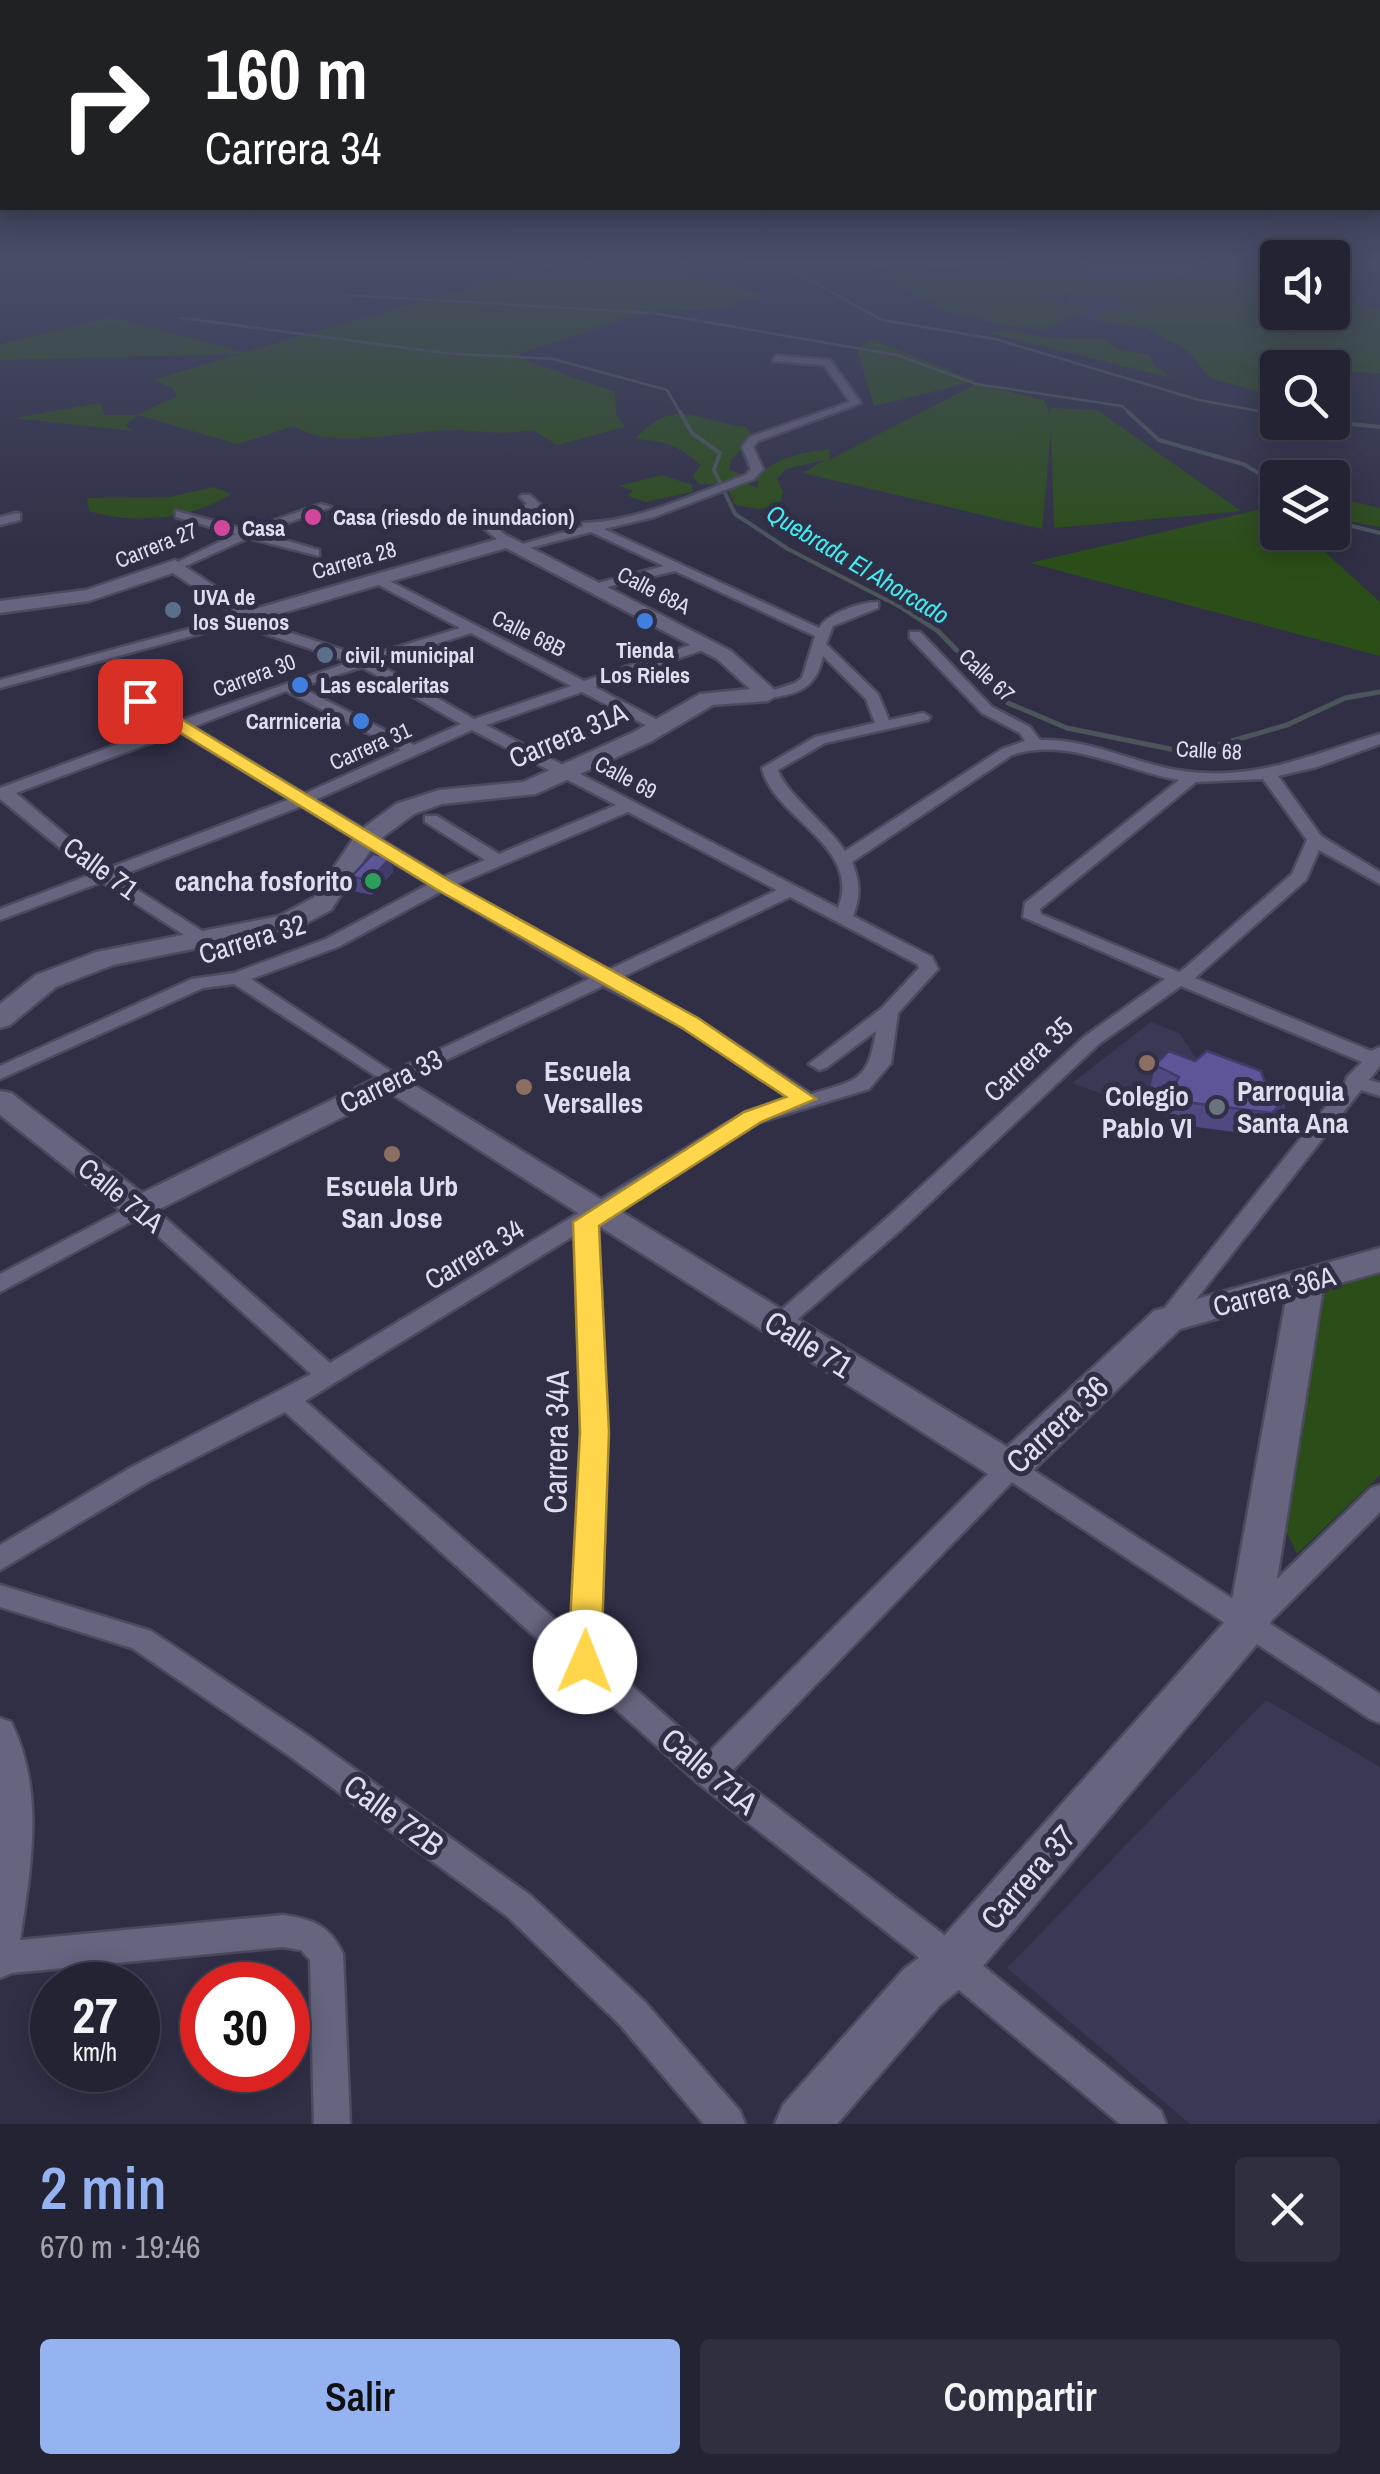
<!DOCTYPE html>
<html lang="es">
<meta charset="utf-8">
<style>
:root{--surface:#242334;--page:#302f40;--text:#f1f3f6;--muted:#a3a4ac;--line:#41404f;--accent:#95b2f1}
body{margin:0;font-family:"Archivo Narrow",sans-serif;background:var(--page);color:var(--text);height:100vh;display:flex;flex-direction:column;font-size:38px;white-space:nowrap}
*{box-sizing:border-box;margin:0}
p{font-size:32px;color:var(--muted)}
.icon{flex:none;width:55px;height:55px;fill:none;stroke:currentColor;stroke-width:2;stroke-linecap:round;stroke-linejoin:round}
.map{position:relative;height:2124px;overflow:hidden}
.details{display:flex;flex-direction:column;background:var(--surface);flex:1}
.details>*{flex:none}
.guide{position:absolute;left:0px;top:0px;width:1380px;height:210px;box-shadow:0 5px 25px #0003,0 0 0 2px var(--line);background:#202124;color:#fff;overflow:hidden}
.fabs{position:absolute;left:1260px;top:240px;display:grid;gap:20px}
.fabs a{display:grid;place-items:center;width:90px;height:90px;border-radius:10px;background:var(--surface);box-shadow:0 5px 25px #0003,0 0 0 2px var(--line);font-size:50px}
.speed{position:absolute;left:30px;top:1962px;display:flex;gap:20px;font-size:50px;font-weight:700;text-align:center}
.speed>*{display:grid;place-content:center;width:130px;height:130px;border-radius:50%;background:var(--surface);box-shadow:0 5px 25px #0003,0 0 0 2px var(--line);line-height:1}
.speed small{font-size:25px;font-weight:400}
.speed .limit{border:15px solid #d22;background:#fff;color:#111}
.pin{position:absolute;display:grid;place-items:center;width:85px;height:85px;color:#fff;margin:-42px;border-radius:20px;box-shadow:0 5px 15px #0006}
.me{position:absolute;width:110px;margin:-55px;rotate:1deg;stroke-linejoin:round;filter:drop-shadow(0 0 8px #0008)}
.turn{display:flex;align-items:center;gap:35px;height:210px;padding:0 40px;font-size:45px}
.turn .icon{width:130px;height:130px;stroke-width:2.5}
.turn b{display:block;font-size:70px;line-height:85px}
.round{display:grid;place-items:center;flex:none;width:105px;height:105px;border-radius:10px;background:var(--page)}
.headline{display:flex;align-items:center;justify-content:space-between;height:170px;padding:0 40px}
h1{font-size:60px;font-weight:600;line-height:75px;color:var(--accent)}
.cta{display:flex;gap:20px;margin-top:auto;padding:20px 40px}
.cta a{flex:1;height:115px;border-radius:10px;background:var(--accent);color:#111;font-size:40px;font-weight:600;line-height:115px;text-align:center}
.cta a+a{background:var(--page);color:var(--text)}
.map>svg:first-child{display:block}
</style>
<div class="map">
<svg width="1380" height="2124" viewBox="0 0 1380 2124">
<rect width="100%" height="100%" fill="#302f46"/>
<path fill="#3a3855" d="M1087,259h118l16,4 -15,17 -100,43 -42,-10 18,-44 12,-8z
M1151,1022l28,11 19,28 -30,5 -34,40 -62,-23z
M1266,1700l114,67v352l-4,5h-186l-183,-156z"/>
<path fill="#2b4e18" d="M627,259l28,1 7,6 34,-4 28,6h-31l-7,6 79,21 -44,14 -76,3 -132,44 102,36 1,22 9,13 -68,18 -24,-15c-34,6 -54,0 -86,0 -39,1 -121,20 -153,-4l-57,18 -99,-29 -13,11 9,5 -120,-13 86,-15 5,12h32l40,-19 -5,-8 -19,-8 86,-26 -239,6v-16l111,-27 133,35 292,-83 56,-6 33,2z
M1021,259l67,1 -11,7 6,11 33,7 74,-12 20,-14h67l1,53h54l1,-12 47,9v64l-33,-1 -14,12 -1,-16h-54l-1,27h-6l-61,-17 -22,-27 -41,-23 -41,-5 -11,-7 46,-9 -18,-5 -7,-8 -83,2 58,12 -48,22 -40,-5 -64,-16 -72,-41c28,-4 144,4 154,-9z
M1005,329l40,9 60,1 11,9 34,7 4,10 18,13 -183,-45z
M872,339l104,42 -102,25 -17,-57z
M976,384l68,16 6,14 1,-6 46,2 144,101 -187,17 -3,-98 -9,99 -239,-56 22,-13 -39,9 -9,10 6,13 -3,13 -21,4 -24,-4 -9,-21h-27l-6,-8 8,-11c-21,-19 -38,-25 -66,-26 40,-44 63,-17 111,-12l7,9 -22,24 -1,10 13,5 -6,5 21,8 -1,-12c23,-20 43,-23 73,-27l-1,11z
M662,475l30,10v7l-46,10 -18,-6 5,-6 -15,-4z
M214,487l17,7c-38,25 -98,31 -142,17l-2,-13 82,-1z
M1333,497l47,11v19l-47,-9z
M1274,506l4,26 26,1 76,69v54l-350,-93z
M1380,1271v204l-83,79 -26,-54 35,-217z"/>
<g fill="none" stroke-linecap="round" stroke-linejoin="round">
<path stroke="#4b565b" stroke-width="2.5" d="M723,259l65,9 94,52 113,19 204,61 76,14
M346,295l307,18 244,42 79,29 146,22 9,8
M182,318l262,35 109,6 114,31 14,24"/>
<path stroke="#4b565b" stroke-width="4" d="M680,412l12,21 28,20 -6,17 21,44 53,35 120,62
M1128,412l31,28 84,24 35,20
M1262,412l16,3
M1331,422l49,5
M1332,521l48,12"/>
<path stroke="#4b565b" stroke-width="5" d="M904,609l34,22 70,72 59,25 123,25 97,-28 58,-27 35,-6"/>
<defs>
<path id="street" d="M776,356l54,4 31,43 -103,38 -5,6 10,22 -9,10 -100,38 -50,12 215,99c9,-15 42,-26 59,-26v6l-45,18 -7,18 52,50 11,26 34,-7 7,4 -2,3 -103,23 -47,27c6,22 52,57 67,81l157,-102 23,-8 -5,-8 -38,-20 -72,-75v-6h10l72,75 38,20 10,13c47,-2 91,22 136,30 76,13 134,-15 204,-36v10l-63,23 -39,9 43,60 59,36v12l-61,-34 -13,30 -111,98 176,73 9,-4v19l-11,14 11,3v13l-19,-6 -186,236h-16l-4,-6 190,-237 2,-6 15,-15 -181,-76 -82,58 -195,183 -119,103h-16l-4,-6 123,-107 197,-181 80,-57 -142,-62 2,-14 154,-123c-54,-9 -112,-44 -167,-25l-160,107c8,20 9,34 1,54l79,41 6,12 -40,44 -7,50 -22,26 -109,33 -163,100 10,209 -7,227 108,95 293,-292 9,-3 9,3 228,147 124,-120 9,-3v27l-111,111 111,71v29l-10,-4 -358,-237 -281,290 234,179 196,160 5,13h-46l-179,-149 -243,-192 -413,-371 -137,70 -148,88v-25l130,-77 181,-94 -173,-156 -138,74v-18l140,-73 8,2 182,160 416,-251 45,-13 -108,-72 -80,-41 -212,100 -157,-102 -31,4 -203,91v-13l192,-87 42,-6 92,-34 103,-55 -127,-78 -185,71 90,57 3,4 -3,4h-12l-93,-60 -102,38v-11l92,-35 -92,-75v-11l169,-63 -56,-34v-6h10l59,35 168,-58 -114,-38 -236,64v-8l248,-67 7,4 -4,3 114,37 95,-29 -87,-46v-6l5,-1 206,106 115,-39h10v6l-114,39 70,37v6h-10l-73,-38 -96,33 352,183c25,-62 -65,-90 -76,-140l53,-31 60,-14 -9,-24 -43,-43c-7,33 -25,38 -55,42l-7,-4 34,-11 7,-5 13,-42 -140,-65 -85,20v-6l74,-19 -73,-34 -73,19 -6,-4 70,-20 1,-4c54,-1 111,-29 163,-48l5,-6 -9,-22 8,-10 100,-35 -26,-37 -51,-4zM471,633l100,53 -97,33 -98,-56zM362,667l99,57 -47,21 -114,-58zM286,691l115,59 -97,44 -111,-67zM472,730l144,75 -117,49 -62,-38h-12v6l60,38 -42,17 -128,-77zM180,732l110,67 -184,70 -90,-76zM1263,779l44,61 -15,34 -107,94 -6,4 -138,-58 -1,-5 156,-127zM628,812l149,78 -173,82 -149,-87zM442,891l147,88 -197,93 -141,-93 87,-32zM790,897l127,67 2,4 -37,40 -73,56 10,6 7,-2 50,-37c-8,51 -19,49 -65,63l-114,-75 -79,-40zM575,1235l6,196 -9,203 -267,-233z
M522,495h8l11,10 -45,22 18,15 -10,3 -23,-19 46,-22 -7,-7z
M321,504l10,3 -71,26 59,17v6l-71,-18 -69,31 -10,-3 67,-32 -60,-17v-6l71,19z
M16,513l4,1v6l-20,5v-8z
M0,1585l151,46 159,106 220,158 114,106 96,110 5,13h-41l-84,-99 -112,-108 -220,-162 -156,-107 -132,-41z
M0,1718l11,4c34,69 20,144 9,218l263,-25c29,4 47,10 60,39l7,170h-36l-4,-164 -9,-10 -18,-3 -271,26 -12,5z"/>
<path id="secondary" d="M508,536l223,115 48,43 -11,7 -55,4 -63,37 -114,52 -94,10 -28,10 -38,28 -45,68 -34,18 -184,37 -57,22 -46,38 -10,3v-24l36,-29 60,-23 183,-36 34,-18 45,-66 38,-28 43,-14 84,-8 111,-50 66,-38 50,-5 -33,-30 -211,-111 -258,75 -75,-50 -84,28 -89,12v-12l86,-11 89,-30 76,50z
M391,1071l616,376 147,-136 226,-63v24l-57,16 -53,336 -6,12 -293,344 -31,25 -103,119h-62l8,-19 121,-136 31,-23 294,-329 57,-318 -106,30 -156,150 -14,4 -14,-4 -606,-386 -250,126 -12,-3 -128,-101v-24l11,2 131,100z"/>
</defs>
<use href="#street" stroke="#4c4a5e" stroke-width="5"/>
<use href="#secondary" stroke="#4c4a5e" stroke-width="5"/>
<use href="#street" fill="#66647f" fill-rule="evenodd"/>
<use href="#secondary" fill="#66647f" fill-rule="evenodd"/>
</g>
<path fill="#4f4982" d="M391,857l2,15 -21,23 -19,-4 -2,-14z
M1195,1061l69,19 23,17 -5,24 -15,15 -79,-10 -23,-10 4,-18 -19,-9 5,-24z"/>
<path fill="#403c6a" d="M391,857l2,15 -21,23 -2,-15z
M1287,1097l-5,24 -15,15 5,-23z"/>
<path fill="#5c5597" stroke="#403c6a" stroke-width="2.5" d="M373,854l18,3 -21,23 -19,-3z
M1169,1051l26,10 12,-10 54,20 3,9 23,17 -15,16 -79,-10 -23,-10 9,-16 -24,-12z"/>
<linearGradient id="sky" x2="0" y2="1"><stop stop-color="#1a1a26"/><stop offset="0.47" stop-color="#484d68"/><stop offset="1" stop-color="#484d68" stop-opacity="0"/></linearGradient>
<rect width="1380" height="556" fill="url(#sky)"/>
<path fill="#ffd54a" stroke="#a68a30" stroke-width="2.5" d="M135,698h11l304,183 248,137 118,81 -55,23 -162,104 10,206 -8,230 -5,10 -11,4 -12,-4 -5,-10 12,-230 -7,-210 171,-110 42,-15 -104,-69 -246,-139 -301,-184z"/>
<g fill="#d1479c" stroke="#302f46" stroke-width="4">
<circle cx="313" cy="517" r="10"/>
<circle cx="222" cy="528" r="10"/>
</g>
<g fill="#5c6f8a" stroke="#302f46" stroke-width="4">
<circle cx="173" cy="610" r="10"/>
<circle cx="325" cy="655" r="10"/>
</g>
<g fill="#3f7fe0" stroke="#302f46" stroke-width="4">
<circle cx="645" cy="621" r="10"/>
<circle cx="300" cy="685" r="10"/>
<circle cx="361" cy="721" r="10"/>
</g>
<circle fill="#2e9e5b" stroke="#302f46" stroke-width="4" cx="373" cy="881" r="10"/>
<g fill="#8d6e63" stroke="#302f46" stroke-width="4">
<circle cx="1147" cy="1063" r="10"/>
<circle cx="524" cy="1087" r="10"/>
<circle cx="392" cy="1154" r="10"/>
</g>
<circle fill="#6b7280" stroke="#302f46" stroke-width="4" cx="1217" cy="1107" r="10"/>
<g text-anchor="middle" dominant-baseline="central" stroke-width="10" stroke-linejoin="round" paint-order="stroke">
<g font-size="22" font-weight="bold" fill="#dedeed" stroke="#302f46" text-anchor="start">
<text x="333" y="517">Casa (riesdo de inundacion)</text>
<text x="242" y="528">Casa</text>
<text x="193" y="597">UVA de<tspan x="193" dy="25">los Suenos</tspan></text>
<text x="645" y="650" text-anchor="middle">Tienda<tspan x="645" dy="25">Los Rieles</tspan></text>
<text x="345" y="655">civil, municipal</text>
<text x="320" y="685">Las escaleritas</text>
<text x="341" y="721" text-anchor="end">Carrniceria</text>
</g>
<g font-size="22" fill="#dedeed" stroke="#302f46">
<text transform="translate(156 545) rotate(-22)">Carrera 27</text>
<text transform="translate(354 560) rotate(-16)">Carrera 28</text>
<text transform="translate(654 590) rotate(27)">Calle 68A</text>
<text transform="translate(529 633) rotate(26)">Calle 68B</text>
<text transform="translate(254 675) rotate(-20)">Carrera 30</text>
<text transform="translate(987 675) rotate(43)">Calle 67</text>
<text transform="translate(370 746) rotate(-24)">Carrera 31</text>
<text transform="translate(1209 750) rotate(3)">Calle 68</text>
<text transform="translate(626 777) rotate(28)">Calle 69</text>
</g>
<g font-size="25" font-style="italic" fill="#41ebef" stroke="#302f46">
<text transform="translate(858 564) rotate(31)">Quebrada El Ahorcado</text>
</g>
<g font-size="28" fill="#dedeed" stroke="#302f46">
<text transform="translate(568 735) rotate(-23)">Carrera 31A</text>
<text transform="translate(101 868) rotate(36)">Calle 71</text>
<text transform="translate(252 939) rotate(-17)">Carrera 32</text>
<text transform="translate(1028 1059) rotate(-43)">Carrera 35</text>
<text transform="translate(391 1081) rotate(-26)">Carrera 33</text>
<text transform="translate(121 1195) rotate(39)">Calle 71A</text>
<text transform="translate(474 1254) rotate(-31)">Carrera 34</text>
<text transform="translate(1274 1291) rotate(-15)">Carrera 36A</text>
</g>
<g font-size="28" font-weight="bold" fill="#dedeed" stroke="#302f46" text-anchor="start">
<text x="353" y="881" text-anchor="end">cancha fosforito</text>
<text x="544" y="1071">Escuela<tspan x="544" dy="32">Versalles</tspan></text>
<text x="1237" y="1091">Parroquia<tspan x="1237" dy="32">Santa Ana</tspan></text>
<text x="1147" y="1096" text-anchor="middle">Colegio<tspan x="1147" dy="32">Pablo VI</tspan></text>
<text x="392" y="1186" text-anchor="middle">Escuela Urb<tspan x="392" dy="32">San Jose</tspan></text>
</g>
<g font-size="32" fill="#dedeed" stroke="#302f46">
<text transform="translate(809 1344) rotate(32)">Calle 71</text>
<text transform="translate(1057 1424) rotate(-43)">Carrera 36</text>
<text transform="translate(556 1442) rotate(-89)">Carrera 34A</text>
<text transform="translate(710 1771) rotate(40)">Calle 71A</text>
<text transform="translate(394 1815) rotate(36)">Calle 72B</text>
<text transform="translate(1028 1877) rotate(-49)">Carrera 37</text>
</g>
</g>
</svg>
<div class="fabs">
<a><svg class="icon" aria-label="sound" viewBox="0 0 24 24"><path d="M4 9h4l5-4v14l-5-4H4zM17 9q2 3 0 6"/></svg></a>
<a><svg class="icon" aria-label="search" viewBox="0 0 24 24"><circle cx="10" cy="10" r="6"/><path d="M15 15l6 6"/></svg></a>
<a><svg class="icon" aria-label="layers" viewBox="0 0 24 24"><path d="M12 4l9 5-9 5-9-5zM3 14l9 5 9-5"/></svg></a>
</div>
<div class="speed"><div>27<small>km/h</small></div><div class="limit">30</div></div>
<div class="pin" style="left:140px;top:701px;background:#d93025"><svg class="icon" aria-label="arrive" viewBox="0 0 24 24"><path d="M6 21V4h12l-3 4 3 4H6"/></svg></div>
<svg class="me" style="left:585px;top:1662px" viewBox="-20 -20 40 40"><circle r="19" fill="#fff"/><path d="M0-13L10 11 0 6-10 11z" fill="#ffd54a"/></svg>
<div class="guide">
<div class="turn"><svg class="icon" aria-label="right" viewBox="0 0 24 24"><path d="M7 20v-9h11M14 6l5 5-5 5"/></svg><div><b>160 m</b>Carrera 34</div></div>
</div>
</div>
<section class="details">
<div class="headline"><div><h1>2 min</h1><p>670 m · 19:46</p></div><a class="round"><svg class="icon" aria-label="close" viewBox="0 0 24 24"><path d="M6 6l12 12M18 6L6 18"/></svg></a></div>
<div class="cta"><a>Salir</a><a>Compartir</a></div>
</section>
